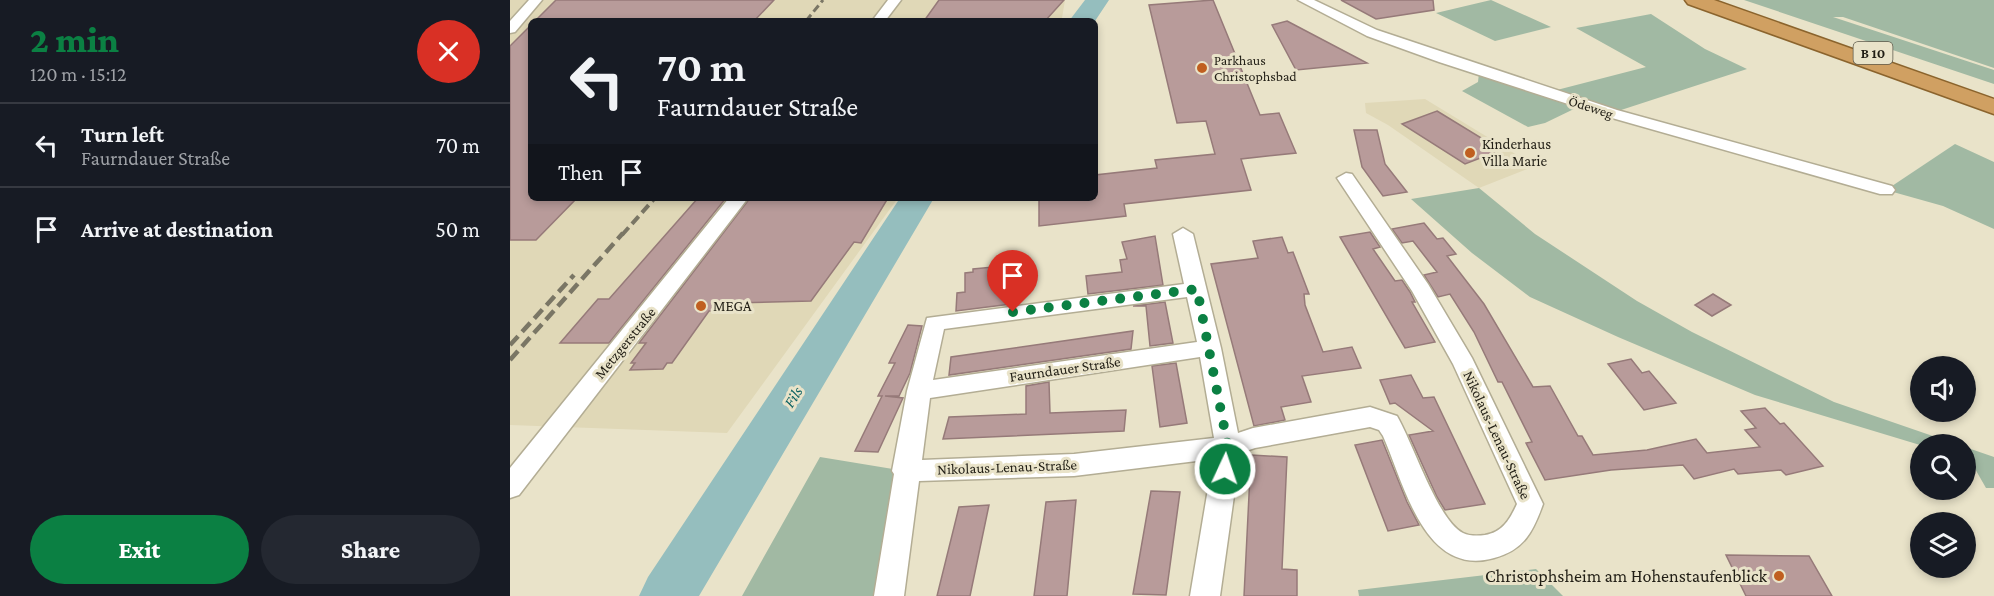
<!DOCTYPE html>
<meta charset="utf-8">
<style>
:root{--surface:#171b24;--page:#242831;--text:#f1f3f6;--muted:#9ea1a6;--line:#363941;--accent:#0b8043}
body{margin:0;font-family:"Crimson Pro",serif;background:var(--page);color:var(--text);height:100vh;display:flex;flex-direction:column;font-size:22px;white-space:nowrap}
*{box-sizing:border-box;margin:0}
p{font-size:20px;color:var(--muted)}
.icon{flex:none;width:33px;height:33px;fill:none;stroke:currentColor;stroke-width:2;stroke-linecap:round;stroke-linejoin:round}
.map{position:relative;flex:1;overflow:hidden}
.drawer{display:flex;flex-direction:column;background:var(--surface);width:510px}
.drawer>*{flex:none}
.banner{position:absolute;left:18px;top:18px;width:570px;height:183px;border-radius:9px;box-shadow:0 3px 9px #0003;background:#171b24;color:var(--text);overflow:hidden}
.tools{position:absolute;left:1400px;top:356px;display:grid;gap:12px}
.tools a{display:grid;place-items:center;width:66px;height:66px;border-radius:50%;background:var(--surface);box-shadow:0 3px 9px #0003;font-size:30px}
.pin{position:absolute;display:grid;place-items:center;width:51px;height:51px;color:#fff;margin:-62px -26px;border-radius:50% 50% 50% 0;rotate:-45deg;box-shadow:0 0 6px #0007}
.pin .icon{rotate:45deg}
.me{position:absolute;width:66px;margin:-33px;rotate:3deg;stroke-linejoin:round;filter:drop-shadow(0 0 4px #0008)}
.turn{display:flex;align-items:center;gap:21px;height:126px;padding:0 30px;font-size:27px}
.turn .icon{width:78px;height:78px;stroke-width:2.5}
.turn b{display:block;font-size:42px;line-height:51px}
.then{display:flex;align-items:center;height:57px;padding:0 30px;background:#0003;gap:12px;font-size:22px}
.round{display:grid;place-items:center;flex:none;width:63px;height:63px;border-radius:32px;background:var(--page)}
.summary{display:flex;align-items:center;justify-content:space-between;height:102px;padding:0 30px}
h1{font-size:36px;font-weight:800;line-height:45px;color:var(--accent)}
.button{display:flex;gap:12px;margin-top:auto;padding:12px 30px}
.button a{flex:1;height:69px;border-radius:36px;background:var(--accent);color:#fff;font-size:24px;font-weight:800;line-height:69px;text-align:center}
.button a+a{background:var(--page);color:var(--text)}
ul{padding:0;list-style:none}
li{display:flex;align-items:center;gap:18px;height:84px;padding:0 30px;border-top:2px solid var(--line)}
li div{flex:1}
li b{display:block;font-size:22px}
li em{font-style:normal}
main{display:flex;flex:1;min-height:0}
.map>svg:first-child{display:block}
</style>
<main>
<section class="drawer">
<div class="summary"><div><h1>2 min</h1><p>120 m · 15:12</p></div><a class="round" style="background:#d93025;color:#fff"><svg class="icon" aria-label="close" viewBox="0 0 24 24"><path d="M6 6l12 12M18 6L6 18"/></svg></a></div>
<ul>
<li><svg class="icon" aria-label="left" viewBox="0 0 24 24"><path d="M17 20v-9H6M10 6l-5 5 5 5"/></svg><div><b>Turn left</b><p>Faurndauer Straße</p></div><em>70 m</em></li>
<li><svg class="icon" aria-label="arrive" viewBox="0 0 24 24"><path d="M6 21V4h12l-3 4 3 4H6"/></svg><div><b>Arrive at destination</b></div><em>50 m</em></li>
</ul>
<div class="button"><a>Exit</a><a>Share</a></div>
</section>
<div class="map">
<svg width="1484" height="596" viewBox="0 0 1484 596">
<rect width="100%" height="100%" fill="#e9e3c9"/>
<path fill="#e0d8b7" d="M0,0h555l-3,18 -3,3h-528v177h367l-171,235 -217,-8z
M915,99l110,67 -56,22 -91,-63 -22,-12 -1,-10z"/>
<path fill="#a1b9a3" d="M981,0l60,27 -56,14 -59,-28z
M1234,0h250v68l-151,-51h-10l161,53v14z
M1141,14l54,35 42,20 -129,42 -65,-20 93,-24 -70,-39z
M969,73l97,35 -31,15 -17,4 -66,-36 16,-9z
M1445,144l39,18v67l-51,-23 -57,-16z
M969,188l56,46 102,67 55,31 142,70 122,42 -36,1 -165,-50 -137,-58 -88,-40 -58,-44 -61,-54z
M1455,447l29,10v31h-8l-16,-28 -5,-2z
M310,457l85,14 -16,125h-147z
M1026,569l27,27h-204l-1,-6z"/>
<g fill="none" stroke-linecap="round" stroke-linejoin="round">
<path fill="#95bebe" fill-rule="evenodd" d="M575,0h24l-14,21h-26z
M390,198h34l-235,398h-60l9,-19z"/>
</g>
<path fill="#b89b9a" stroke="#967a79" stroke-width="1.5" d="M46,0h218l-20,21h-219z
M429,0h125l-19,21h-121z
M703,0l47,115 19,-2 17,40 -55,6 10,31 -127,14 2,12 -87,10v-28h56v-23l62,-7 -2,-8 60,-6 -9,-33 -29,2 -28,-118z
M831,0h92l1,10 -58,9z
M777,21l80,42 -71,7 -24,-45z
M21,25v173h46l-41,42h-26v-194z
M927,111l64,39 -36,14 -63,-40z
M844,130h23l8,34 22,28 -24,4 -21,-29z
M188,198h28l-117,145h-49l38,-44h11z
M240,198h138l-27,45 -7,-1 -43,59 -79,2 -5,7 -18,1 -37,52h-5l-4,6 -33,1 5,-7h-4l15,-20h-7z
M914,223l13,16 6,-1 13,16 -9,2 37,48 49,83 17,-1 28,50h4l11,19 54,-5 49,-11 11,14 53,-6 -15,-17 11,-2 -15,-17 24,-3 15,16 4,-1 39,43 -37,9 -5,-5 -43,4 -4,-5 -40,10 -11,-14 -72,5 -66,10 -19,-37 6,-1 -30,-60h-4l-24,-50 -24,-38 -12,3 -14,-22 13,-3 -24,-31 -11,2 -10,-14z
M860,232l10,15 -7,2 22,32 7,-1 8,12 5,10h-3l23,40 -30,6 -65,-111z
M645,236l8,49 -75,9 -2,-18 36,-4 -2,-12 7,-1 -5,-17z
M772,237l6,16 5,-1 16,42h-5l1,11 18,47 29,-5 9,21 -59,8 9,26 -30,5 4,13 -31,6 -43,-162 47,-6 -5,-17z
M483,267l-1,11 20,-2 -1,28 -55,7 1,-18 8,-1v-19l8,-1v-3z
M1203,294l18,11 -19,11 -17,-11z
M655,302l8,41 -23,3 -4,-40h-13z
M398,325l14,1 -12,47 -11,23h-14l18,2 -25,54 -23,-1 27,-55h-4l17,-33h-6z
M623,331l-2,18 -182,26 2,-18z
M1121,359l11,14 7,-2 27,32 -32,7 -36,-46z
M666,363l11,60 -27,4 -8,-61z
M901,375l12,23 11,-1 51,107 -40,6 -8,-13 -28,-62 24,-4 -38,-28 -5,1 -10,-24z
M539,382l1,31 76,-3 -2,21 -181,8 6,-22 77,-3v-28z
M872,440l25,62 12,23 -31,6 -33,-86z
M741,455l36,2 -5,112 15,1v26h-53z
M641,491l29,1 -14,103 -33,-1z
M566,500l-9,96h-33l12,-94z
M479,505l-19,91h-33l22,-89z
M1216,555l83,1 23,40h-86z"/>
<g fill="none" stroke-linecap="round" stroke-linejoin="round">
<defs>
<path id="minor" d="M19,0h13l-27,32 -5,1v-12z
M378,0h13l-16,21h-13z
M788,0h16l63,30 240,80 275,76 3,4 -3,4h-12l-275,-78 -166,-54 -72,-26z
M836,173l6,1 76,110 44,74 71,146c-10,28 -19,46 -49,54 -70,20 -90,-75 -111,-122l-4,-6 -9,-3 -115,21 -15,5 -20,143h-30l23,-137 -139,17 -155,5 -15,115h-30l20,-122 -2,-3 15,-80 20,-73 257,-34 -11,-50 10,-6 10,6 28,114 17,85 15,-5 117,-21 27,9c16,27 41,105 66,117 6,3 15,3 22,2 18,-3 25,-16 32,-31l-64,-140 -41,-73 -75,-113zM677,297l10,45 -264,38 11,-51zM690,357l14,81 -140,16 -152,6 8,-62z
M219,198h19l-229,297 -9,3v-30z"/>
<path id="trunk" d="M1175,0h29l280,99v15l-306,-110z"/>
</defs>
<use href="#minor" stroke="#b3ad94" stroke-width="3"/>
<use href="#trunk" stroke="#8b642d" stroke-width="3"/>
<use href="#minor" fill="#fff" fill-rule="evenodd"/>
<use href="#trunk" fill="#d0a062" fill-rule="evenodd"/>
<path stroke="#7a7665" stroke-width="3" stroke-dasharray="8 4" stroke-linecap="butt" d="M296,21l17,-21"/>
<path stroke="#7a7665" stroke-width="4" stroke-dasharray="10 5" stroke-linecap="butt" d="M112,235l33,-37"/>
<path stroke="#7a7665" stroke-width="4.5" stroke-dasharray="12 6" stroke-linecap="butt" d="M0,345l64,-70
M0,360l113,-127"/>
</g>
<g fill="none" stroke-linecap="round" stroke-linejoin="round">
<path stroke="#0b8043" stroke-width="10" stroke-dasharray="0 18" d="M503,312l184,-23 31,158 -3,22"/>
</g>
<g fill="#c05f20" stroke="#e9e3c9" stroke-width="2">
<circle cx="692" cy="68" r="6"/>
<circle cx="960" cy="153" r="6"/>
<circle cx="191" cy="306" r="6"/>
<circle cx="1269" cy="576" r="6"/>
</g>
<g text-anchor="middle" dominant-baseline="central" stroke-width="6" stroke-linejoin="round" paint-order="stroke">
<rect fill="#e9e3c9" stroke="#5d594b" stroke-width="1.5" x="1343.5" y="42" width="39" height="22" rx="4.5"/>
<g font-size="14" font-weight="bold" fill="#211e15">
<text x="1363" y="53">B 10</text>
</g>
<g font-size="14" fill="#211e15" stroke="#e9e3c9" text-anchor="start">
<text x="704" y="60">Parkhaus<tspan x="704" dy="16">Christophsbad</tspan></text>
</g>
<g font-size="14" fill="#211e15" stroke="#e9e3c9">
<text transform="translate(1081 107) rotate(18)">Ödeweg</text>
</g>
<g font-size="15" fill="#211e15" stroke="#e9e3c9" text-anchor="start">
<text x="972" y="144">Kinderhaus<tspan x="972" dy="17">Villa Marie</tspan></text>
<text x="203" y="306">MEGA</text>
</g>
<g font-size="15" fill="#211e15" stroke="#e9e3c9">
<text transform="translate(115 343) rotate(-51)">Metzgerstraße</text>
<text transform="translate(555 369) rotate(-8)">Faurndauer Straße</text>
<text transform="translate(987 435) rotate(65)">Nikolaus-Lenau-Straße</text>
<text transform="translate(497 467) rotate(-2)">Nikolaus-Lenau-Straße</text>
</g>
<g font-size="16" font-style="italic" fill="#0c6263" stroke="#e9e3c9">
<text transform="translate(283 397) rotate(-58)">Fils</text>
</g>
<g font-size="18" fill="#211e15" stroke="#e9e3c9" text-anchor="end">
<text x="1257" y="576">Christophsheim am Hohenstaufenblick</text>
</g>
</g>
</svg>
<div class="tools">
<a><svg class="icon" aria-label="sound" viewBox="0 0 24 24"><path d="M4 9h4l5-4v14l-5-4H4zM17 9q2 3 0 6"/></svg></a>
<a><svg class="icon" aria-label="search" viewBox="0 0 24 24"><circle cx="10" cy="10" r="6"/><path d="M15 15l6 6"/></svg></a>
<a><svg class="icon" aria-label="layers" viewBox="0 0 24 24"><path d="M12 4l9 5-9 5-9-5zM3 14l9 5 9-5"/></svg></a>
</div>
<div class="pin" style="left:503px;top:312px;background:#d93025"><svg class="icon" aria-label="arrive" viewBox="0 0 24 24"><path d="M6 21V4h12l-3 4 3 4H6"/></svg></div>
<svg class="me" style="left:715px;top:469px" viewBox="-20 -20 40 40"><circle r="17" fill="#0b8043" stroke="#fff" stroke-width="3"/><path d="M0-11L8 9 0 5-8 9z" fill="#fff"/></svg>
<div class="banner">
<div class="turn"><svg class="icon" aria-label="left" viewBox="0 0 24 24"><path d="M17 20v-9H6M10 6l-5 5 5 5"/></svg><div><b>70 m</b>Faurndauer Straße</div></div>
<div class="then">Then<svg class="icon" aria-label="arrive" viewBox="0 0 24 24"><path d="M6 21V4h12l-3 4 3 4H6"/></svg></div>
</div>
</div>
</main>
